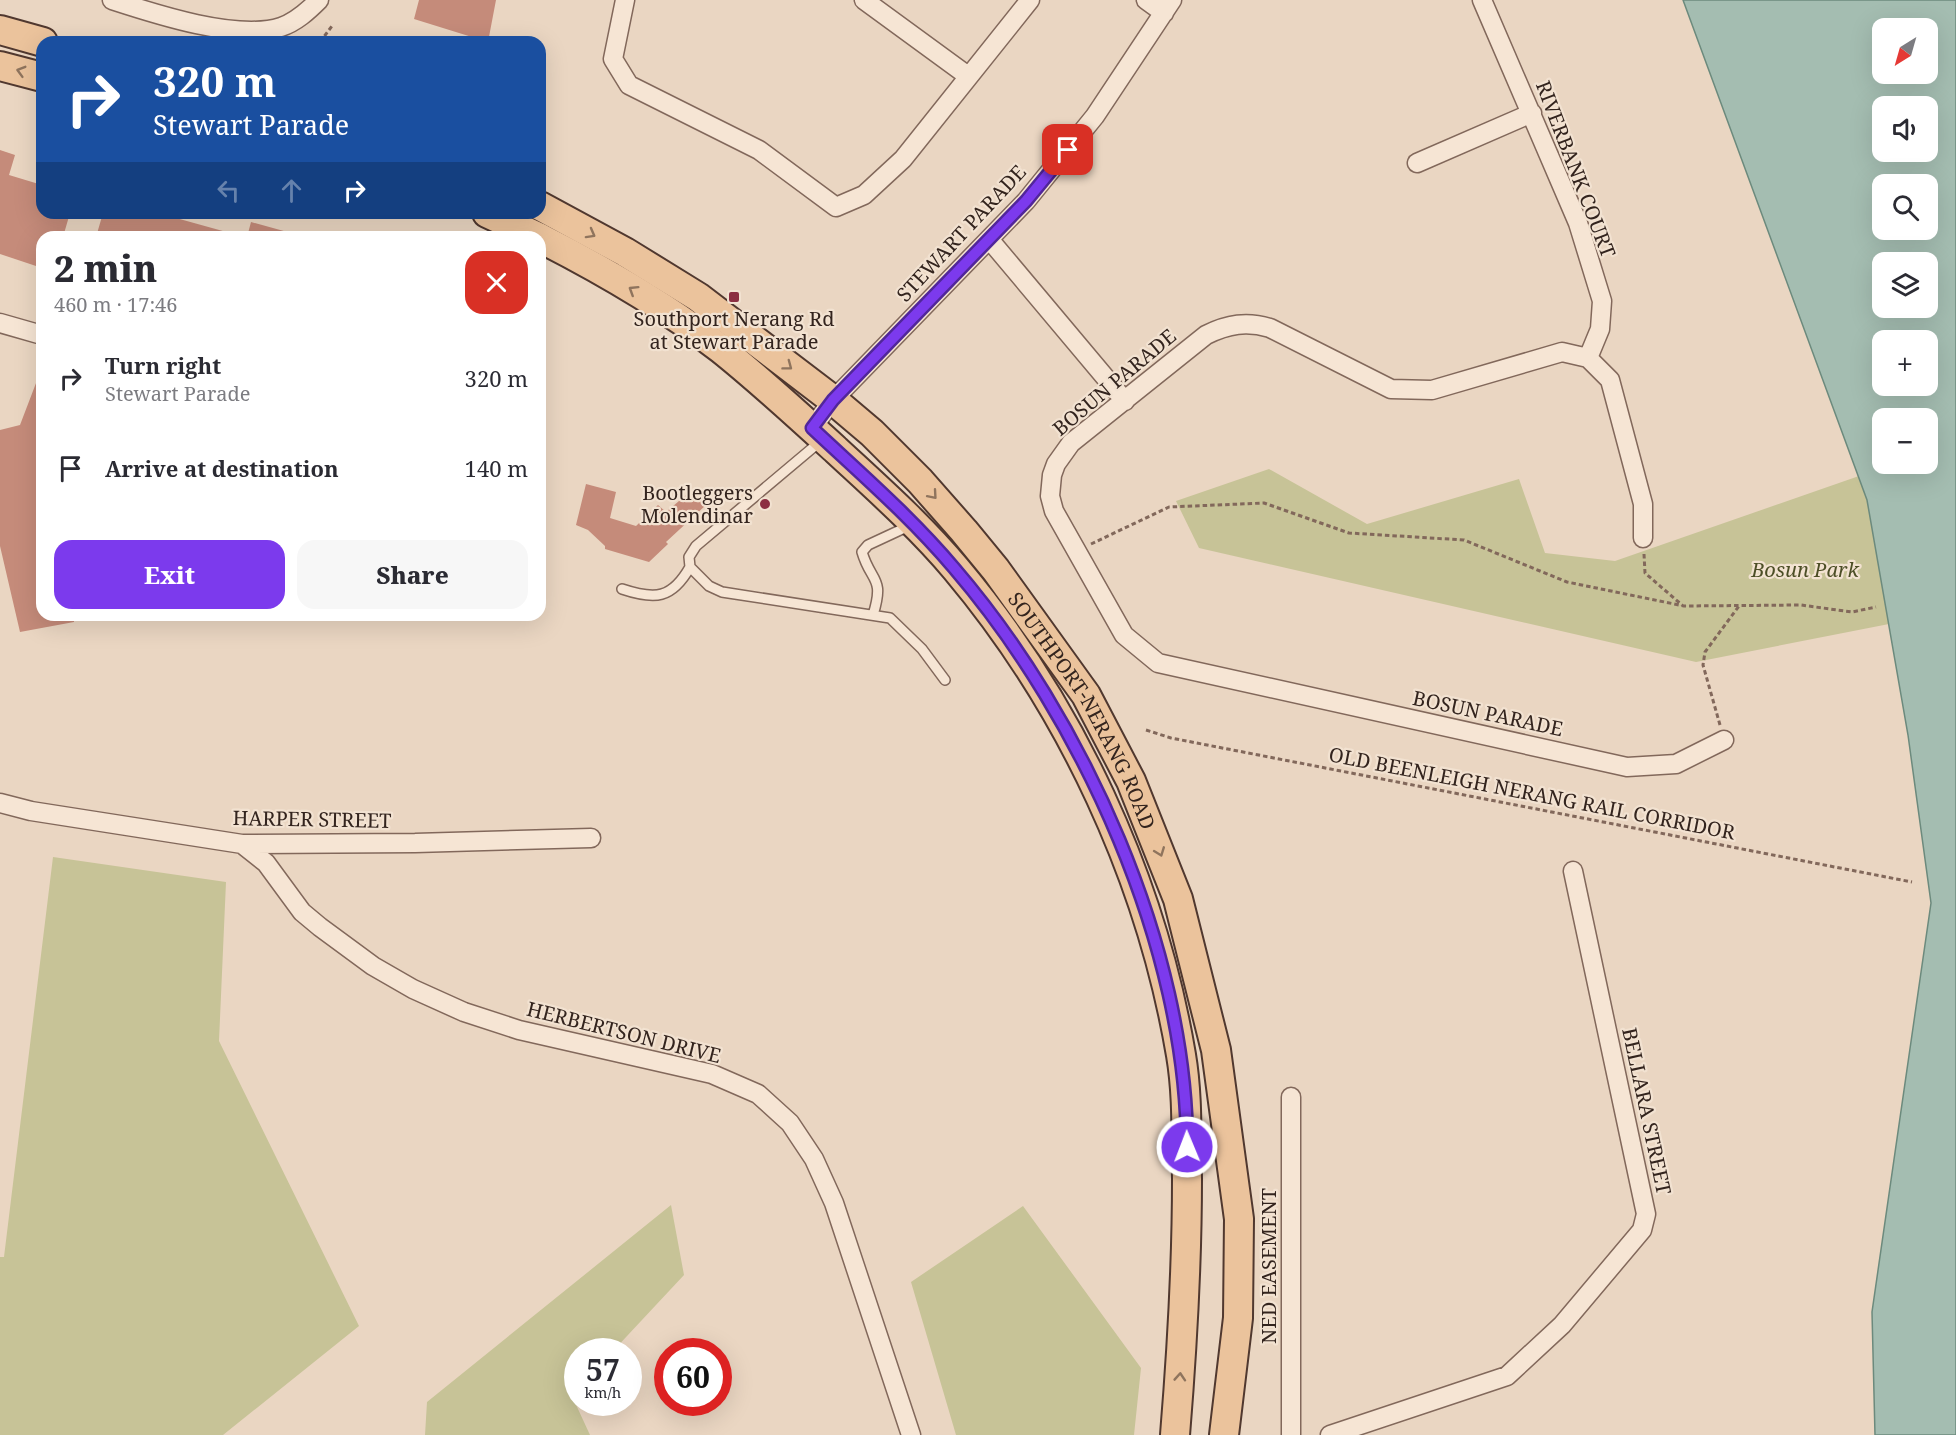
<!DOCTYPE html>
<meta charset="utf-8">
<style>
:root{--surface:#fff;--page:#f7f7f7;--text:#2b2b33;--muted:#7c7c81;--accent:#7c3aed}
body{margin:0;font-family:"Noto Serif",serif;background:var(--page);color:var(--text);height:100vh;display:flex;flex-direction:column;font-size:22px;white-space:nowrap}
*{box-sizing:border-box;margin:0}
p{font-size:20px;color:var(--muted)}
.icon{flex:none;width:33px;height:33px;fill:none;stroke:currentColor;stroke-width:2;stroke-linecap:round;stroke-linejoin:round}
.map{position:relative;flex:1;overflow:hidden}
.details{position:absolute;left:36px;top:231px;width:510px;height:390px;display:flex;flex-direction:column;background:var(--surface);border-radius:18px;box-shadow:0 6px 24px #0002}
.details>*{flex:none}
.guide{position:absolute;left:36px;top:36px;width:510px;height:183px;border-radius:18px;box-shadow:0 6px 24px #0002;background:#1a4fa0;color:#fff;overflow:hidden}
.needle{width:39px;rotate:217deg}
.fabs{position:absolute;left:1872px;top:18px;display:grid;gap:12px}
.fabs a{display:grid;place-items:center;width:66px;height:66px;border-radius:12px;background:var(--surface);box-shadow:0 6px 24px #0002;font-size:30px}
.speed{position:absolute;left:564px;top:1338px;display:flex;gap:12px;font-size:30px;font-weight:700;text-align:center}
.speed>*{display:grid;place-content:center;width:78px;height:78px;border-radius:50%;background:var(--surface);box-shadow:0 6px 24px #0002;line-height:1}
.speed small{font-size:15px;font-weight:400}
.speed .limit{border:9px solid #d22;background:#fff;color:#111}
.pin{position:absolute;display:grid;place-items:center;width:51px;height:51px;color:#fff;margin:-26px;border-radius:12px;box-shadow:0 3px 9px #0006}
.me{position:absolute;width:66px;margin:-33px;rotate:359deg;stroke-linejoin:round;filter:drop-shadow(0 0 4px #0008)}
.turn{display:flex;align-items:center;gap:21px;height:126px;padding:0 18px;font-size:27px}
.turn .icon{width:78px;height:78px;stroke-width:2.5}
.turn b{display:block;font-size:42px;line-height:51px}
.lanes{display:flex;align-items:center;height:57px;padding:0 18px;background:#0003;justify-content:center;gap:30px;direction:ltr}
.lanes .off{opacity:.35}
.round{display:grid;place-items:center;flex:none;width:63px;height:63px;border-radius:18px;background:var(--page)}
.overview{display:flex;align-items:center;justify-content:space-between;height:102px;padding:0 18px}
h1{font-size:36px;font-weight:800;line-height:45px}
.primary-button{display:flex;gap:12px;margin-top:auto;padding:12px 18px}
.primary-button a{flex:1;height:69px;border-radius:18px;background:var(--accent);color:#fff;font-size:24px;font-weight:800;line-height:69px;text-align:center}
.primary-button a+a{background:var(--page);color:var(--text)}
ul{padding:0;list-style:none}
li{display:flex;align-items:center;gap:18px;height:90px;padding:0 18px}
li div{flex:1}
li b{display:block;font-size:22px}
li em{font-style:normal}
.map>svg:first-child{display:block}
</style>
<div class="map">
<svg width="1956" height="1435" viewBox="0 0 1956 1435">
<rect width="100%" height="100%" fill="#ead6c2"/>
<path fill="#c7c397" d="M1269,469l98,55 152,-45 26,74 70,8 244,-85 8,24 22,124 -193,38 -497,-114 -23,-47z
M53,857l173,25 -7,159 140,285 -136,109h-223v-178h4z
M671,1205l13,70 -71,76 -35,1 -1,38 -5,6 18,39h-165l2,-33z
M1023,1206l118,162 -7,67h-178l-45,-153z"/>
<path fill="#a4bdb1" stroke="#6c8a7d" stroke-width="1.5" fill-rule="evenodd" d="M1683,0h273v1435h-81l-3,-123 59,-409 -23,-168 -41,-235zM1882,28h46v46h-46zM1928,106v46h-46v-46zM1928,184v46h-46v-46zM1882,262h46v46h-46zM1928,340v46h-46v-46zM1928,418v46h-46v-46z"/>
<path fill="#c58b7a" d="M419,0h77l-8,42 -74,-23z
M0,150l15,5 -6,20 33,10v28h28l-7,24h-21v31l-42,-14z
M103,213h55l72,20 -1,4h-133z
M251,222l40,11v4h-44z
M41,370l1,245h32v7l-54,10 -20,-86v-116l20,-5z
M586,484l30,8 -6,26 26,8 22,-21 8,7 26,-22 14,15 -40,37 2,2 -19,18 -44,-13v-3l-17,-16 -12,-5z"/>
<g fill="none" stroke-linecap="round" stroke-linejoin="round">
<defs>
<path id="lane" d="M822,440l-126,106 -7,11 1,10 19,19 13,6 168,26 32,31 23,31
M622,589c33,11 50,10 68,-22
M873,615c12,-39 -2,-32 -11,-63l6,-7 43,-20"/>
<path id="street" d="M112,0c43,14 125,41 169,27 15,-5 27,-16 38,-27
M625,0l-12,59 16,26 130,65 77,57 28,-12 39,-36 127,-159
M864,0l104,76
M1146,0l18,13
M1482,0l96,223 24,78 -2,28 -12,29
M1417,163l115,-50
M989,239l136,162
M0,323l42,12
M812,428l21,-28 193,-199 69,-85 77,-116
M1643,538v-34l-33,-124 -22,-22 -26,-6 -130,38 -41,-1 -121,-61c-23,-7 -42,-4 -64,7l-135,108 -15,21 -4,11 -2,21 4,15 70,124 34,28 469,104 49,-3 48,-24
M0,803l31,8 211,33 173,-1 176,-5
M242,844l24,19 36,49 18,15 53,39 40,23 51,23 55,18 193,44 46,20 32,29 24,36 20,44 77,232
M1291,1097v338
M1330,1435l177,-59 55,-51 80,-95 4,-16 -73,-343"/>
<g id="primary">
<path d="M0,30l43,12"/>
<path d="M0,66l42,11"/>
<path id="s1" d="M540,206l85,46 73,45 135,103 39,33 48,48 44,50 32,39 90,125 45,86 47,118 38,151 23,169 -1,99 -14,117"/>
<path d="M487,213l51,24"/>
<path d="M540,238c63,32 125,68 181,111 40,32 78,67 115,101 41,38 84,76 120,119 115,137 195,309 225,486 7,41 5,83 6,124 0,86 -5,171 -12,256"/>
</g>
</defs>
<use href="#lane" stroke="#82685b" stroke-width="12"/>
<use href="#street" stroke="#82685b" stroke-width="21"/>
<use href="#primary" stroke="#50382f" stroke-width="32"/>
<path stroke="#82685b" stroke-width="3" stroke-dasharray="4.5 3" stroke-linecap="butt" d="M320,42l12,-16
M1091,544l78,-37 95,-4 85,30 115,7 103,42 117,24 117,-1 51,7 24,-5
M1644,554l1,19 37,32
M1720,725l-17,-60 2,-13 34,-46
M1146,730l25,8 741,144"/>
<use href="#lane" stroke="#f6e5d4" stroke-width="9"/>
<use href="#street" stroke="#f6e5d4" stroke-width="18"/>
<use href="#primary" stroke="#ebc39c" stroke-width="28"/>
</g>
<defs><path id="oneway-chevron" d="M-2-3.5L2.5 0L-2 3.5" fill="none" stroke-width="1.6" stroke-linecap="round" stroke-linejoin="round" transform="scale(1.5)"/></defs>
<g stroke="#8f745d">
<use href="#oneway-chevron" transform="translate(21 71) rotate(-164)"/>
<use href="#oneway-chevron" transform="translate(591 234) rotate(29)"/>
<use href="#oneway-chevron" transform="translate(633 290) rotate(-148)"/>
<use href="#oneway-chevron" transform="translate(788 366) rotate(37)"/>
<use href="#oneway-chevron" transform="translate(933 495) rotate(49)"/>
<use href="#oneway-chevron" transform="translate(1160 852) rotate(69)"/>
<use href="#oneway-chevron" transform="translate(1180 1377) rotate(-86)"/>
</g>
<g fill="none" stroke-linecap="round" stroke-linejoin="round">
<defs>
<path id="route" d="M1068,150l-42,51 -193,199 -21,28c48,45 99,89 142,140 129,150 233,380 233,579"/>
</defs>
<use href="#route" stroke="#51269a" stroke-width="15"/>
<use href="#route" stroke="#7c3aed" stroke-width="10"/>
</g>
<g fill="#8c2f42" stroke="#f2e2d1" stroke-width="2">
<rect x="728" y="291" width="12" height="12" rx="3"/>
<circle cx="765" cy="504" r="6"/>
</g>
<g text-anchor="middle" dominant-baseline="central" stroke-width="4.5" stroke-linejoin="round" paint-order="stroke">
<g font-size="20" fill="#33241e" stroke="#f2e2d1">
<text transform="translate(1576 169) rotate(69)">RIVERBANK COURT</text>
<text transform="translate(961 233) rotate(-47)">STEWART PARADE</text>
<text transform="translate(1114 382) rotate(-40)">BOSUN PARADE</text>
<text stroke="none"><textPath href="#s1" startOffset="754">SOUTHPORT-NERANG ROAD</textPath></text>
<text transform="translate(1488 713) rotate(12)">BOSUN PARADE</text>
<text transform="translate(1532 793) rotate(11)">OLD BEENLEIGH NERANG RAIL CORRIDOR</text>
<text transform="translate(312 819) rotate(1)">HARPER STREET</text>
<text transform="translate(624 1032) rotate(14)">HERBERTSON DRIVE</text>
<text transform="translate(1647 1111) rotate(78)">BELLARA STREET</text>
<text transform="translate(1268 1266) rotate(-90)">NED EASEMENT</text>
</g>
<g font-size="20" fill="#33241e" stroke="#f2e2d1">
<text x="734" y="318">Southport Nerang Rd<tspan x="734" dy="23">at Stewart Parade</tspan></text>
<text x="753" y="492" text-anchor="end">Bootleggers<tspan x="753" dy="23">Molendinar</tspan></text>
</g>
<g font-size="20" font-style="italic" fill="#4c4e26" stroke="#f2e2d1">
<text x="1805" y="569">Bosun Park</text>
</g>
</g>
</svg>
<div class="fabs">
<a><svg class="needle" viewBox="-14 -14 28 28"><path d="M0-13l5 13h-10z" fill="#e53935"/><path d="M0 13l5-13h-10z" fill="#7c7c81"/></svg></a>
<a><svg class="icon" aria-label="sound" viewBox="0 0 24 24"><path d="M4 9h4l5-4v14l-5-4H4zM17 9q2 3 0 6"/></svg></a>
<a><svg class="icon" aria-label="search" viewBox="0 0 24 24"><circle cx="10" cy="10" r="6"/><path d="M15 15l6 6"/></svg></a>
<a><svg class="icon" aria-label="layers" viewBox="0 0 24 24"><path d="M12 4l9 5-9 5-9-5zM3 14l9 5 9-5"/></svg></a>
<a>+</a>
<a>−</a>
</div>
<div class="speed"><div>57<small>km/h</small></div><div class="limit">60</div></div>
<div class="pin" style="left:1068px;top:150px;background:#d93025"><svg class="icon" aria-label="arrive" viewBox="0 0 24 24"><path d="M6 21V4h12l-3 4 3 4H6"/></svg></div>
<svg class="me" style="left:1187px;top:1147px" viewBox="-20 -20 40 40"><circle r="17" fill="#7c3aed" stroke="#fff" stroke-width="3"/><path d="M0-11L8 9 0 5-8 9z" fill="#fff"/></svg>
<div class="guide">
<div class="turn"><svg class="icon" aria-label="right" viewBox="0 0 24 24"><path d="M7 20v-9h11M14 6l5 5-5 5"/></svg><div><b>320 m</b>Stewart Parade</div></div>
<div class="lanes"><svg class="icon off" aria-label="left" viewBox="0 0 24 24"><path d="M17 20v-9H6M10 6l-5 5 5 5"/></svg><svg class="icon off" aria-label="ahead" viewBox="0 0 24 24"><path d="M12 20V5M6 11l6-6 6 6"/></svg><svg class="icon" aria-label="right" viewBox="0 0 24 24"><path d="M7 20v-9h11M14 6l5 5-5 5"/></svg></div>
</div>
<section class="details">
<div class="overview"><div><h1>2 min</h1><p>460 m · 17:46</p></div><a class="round" style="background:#d93025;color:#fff"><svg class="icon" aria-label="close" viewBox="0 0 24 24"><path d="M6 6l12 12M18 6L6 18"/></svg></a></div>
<ul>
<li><svg class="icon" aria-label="right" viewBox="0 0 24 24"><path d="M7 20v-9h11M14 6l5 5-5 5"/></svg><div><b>Turn right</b><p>Stewart Parade</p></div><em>320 m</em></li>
<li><svg class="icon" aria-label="arrive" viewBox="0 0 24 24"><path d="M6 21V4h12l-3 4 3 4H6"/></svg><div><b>Arrive at destination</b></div><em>140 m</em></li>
</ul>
<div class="primary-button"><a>Exit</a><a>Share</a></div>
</section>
</div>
